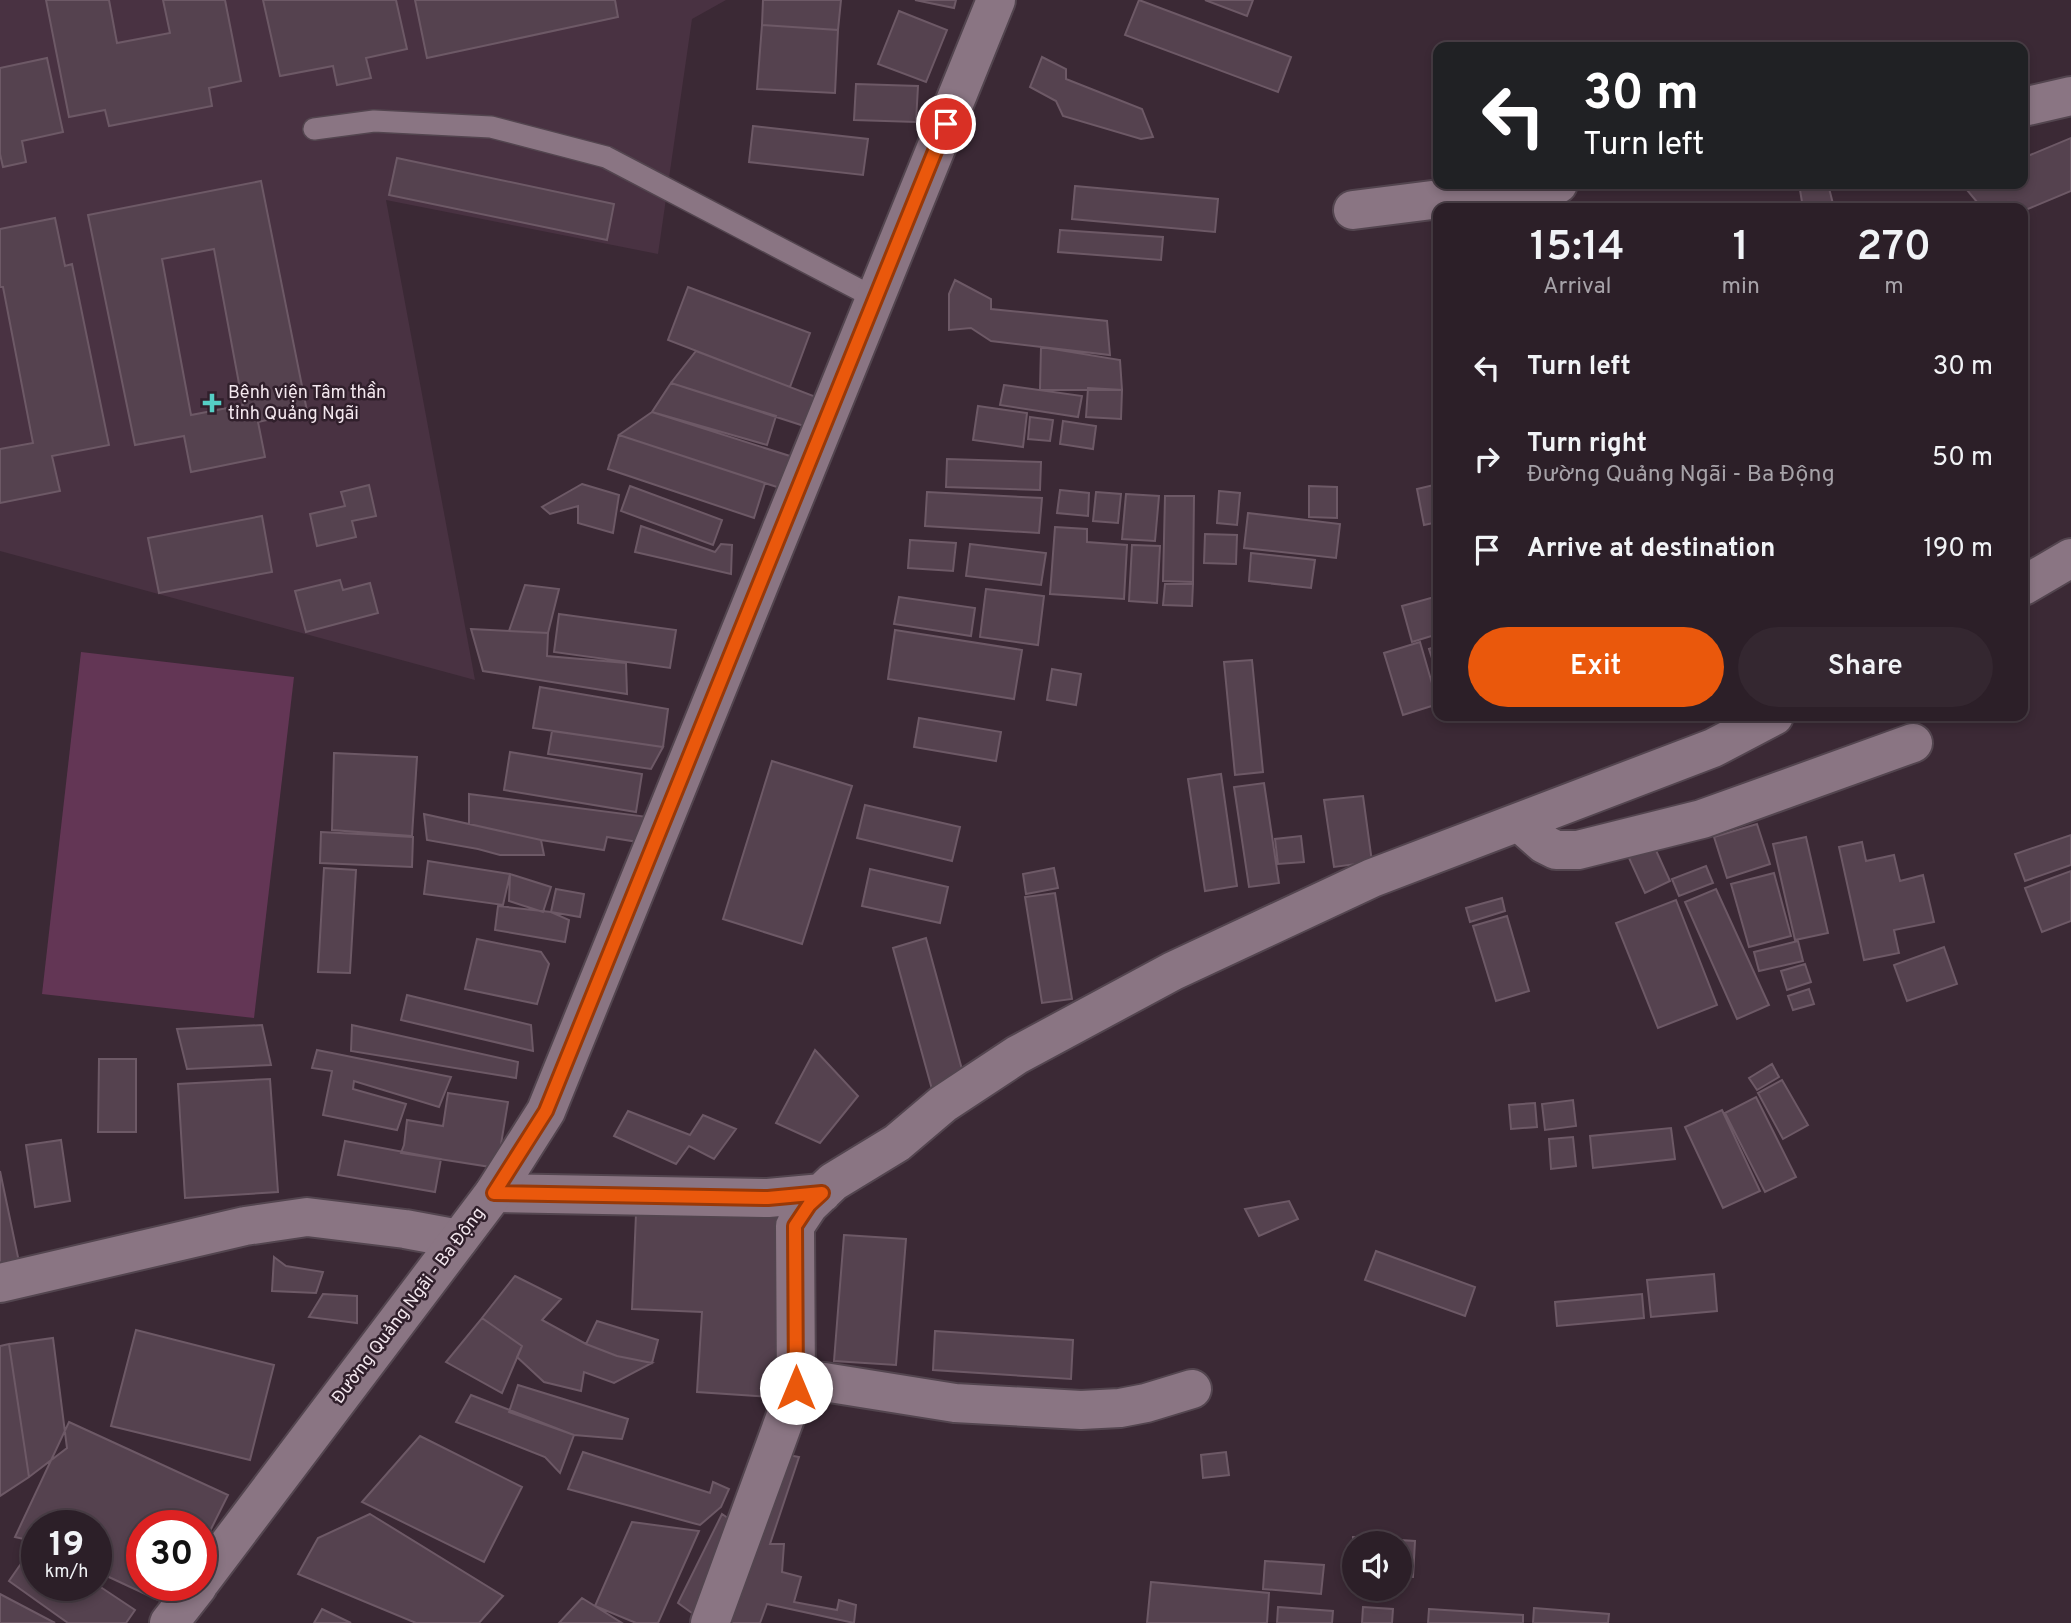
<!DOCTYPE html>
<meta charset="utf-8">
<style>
:root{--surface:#2c1f28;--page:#342730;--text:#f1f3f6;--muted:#a6a2a8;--line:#483d45;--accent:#ea580c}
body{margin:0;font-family:Overpass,sans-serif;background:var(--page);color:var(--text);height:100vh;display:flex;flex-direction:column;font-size:26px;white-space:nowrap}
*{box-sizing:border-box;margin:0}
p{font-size:23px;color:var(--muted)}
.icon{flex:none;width:38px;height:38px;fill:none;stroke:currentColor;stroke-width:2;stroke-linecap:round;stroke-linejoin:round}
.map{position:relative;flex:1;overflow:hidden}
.details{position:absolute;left:1433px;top:203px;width:595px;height:518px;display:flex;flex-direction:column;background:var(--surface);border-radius:14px;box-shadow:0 4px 10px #0003,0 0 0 2px var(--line)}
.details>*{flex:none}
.top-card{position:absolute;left:1433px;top:42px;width:595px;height:147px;border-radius:14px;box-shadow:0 4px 10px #0003,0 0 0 2px var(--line);background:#202124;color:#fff;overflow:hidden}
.fabs{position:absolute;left:1342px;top:1531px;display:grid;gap:14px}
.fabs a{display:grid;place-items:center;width:70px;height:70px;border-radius:50%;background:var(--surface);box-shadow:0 4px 10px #0003,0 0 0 2px var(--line);font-size:35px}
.speed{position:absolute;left:21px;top:1510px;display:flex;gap:14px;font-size:35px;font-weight:700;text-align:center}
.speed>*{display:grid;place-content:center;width:91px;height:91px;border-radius:50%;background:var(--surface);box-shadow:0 4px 10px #0003,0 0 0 2px var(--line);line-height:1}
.speed small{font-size:18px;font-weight:400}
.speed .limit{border:10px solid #d22;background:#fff;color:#111}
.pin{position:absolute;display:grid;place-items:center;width:60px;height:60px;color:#fff;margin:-30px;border:4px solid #fff;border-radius:50%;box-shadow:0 2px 7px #0007}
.me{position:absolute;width:77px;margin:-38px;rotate:0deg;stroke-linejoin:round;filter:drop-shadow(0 0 5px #0008)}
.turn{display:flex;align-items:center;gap:24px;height:147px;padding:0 35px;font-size:32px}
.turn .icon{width:91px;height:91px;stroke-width:2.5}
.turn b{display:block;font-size:49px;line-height:60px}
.eta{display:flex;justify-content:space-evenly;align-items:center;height:119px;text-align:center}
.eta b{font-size:42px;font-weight:600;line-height:49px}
.primary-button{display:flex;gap:14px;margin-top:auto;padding:14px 35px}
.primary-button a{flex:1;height:80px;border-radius:42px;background:var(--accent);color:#fff;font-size:28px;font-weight:600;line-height:80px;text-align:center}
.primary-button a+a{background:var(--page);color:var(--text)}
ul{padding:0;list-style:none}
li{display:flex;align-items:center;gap:21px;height:91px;padding:0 35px}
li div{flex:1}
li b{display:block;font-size:26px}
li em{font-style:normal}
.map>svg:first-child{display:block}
</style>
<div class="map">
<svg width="2071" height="1623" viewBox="0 0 2071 1623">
<rect width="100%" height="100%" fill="#3b2935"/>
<path fill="#493242" d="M0,0h726l-34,19 -34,235 -272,-54 89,480 -475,-129z"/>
<path fill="#633655" d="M81,652l213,25 -40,341 -212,-24z"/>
<path fill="#55424f" stroke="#6d5966" stroke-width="2" fill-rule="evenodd" d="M46,0h63l8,43 53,-10 -7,-33h62l16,81 -32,7 3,18 -103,20 -4,-16 -36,7z
M263,0h133l11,49 -41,9 5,20 -34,7 -4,-19 -53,10z
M415,0h200l3,17 -191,41z
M763,0h78l-3,30 -76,-5z
M915,0h41l-2,8z
M1139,0l152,57 -13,35 -153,-57z
M1205,0h48l-6,16z
M899,11l48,19 -21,52 -48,-18z
M762,25l76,5 -3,63 -78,-4z
M1042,57l24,12v10l76,30 11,28 -12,2 -78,-23 -7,-15 -26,-14z
M47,58l16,74 -41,9 4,21 -23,5 -3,-13v-86z
M856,84l62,2 -2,36 -62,-2z
M753,126l115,13 -5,36 -114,-13z
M2071,138v53l-48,20v-3h-41l-20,-24h61v-26z
M397,158l217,46 -7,36 -218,-45z
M261,181l46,230 -49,11 7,35 -74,15 -7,-36 -49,9 -47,-230zM214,249l29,156 -52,10 -29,-156z
M1799,184h29l6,24h-31z
M1075,186l143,13 -3,33 -143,-13z
M55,218l10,48 7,-2 37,181 -57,11 8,35 -60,12v-54l33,-6 -30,-156h-3v-58z
M1060,230l103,7 -2,23 -103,-8z
M955,280l36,19v10l116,12 3,34 -119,-14 -20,-13 -22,2v-36z
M688,287l122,46 -20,54 -122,-47z
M1041,347l79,13 2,30h-82z
M696,351l120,46 -12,29 -133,-43z
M671,383l105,33 -9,29 -115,-33z
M1004,385l78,11 -4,21 -78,-12z
M1088,388l34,2 -1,29 -35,-2z
M978,406l49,7 -4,34 -50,-7z
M652,412l141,45 -10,32 -164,-54z
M1030,417l23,3 -3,21 -22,-2z
M1063,421l33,5 -3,23 -33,-5z
M619,435l146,48 -11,35 -146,-49z
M947,459l94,3 -1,28 -94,-3z
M582,484l37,11 -6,38 -35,-10v-17l-28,8 -8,-7z
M1438,484v38l-14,3 -7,-36z
M369,485l7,31 -24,5 4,16 -39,9 -7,-32 35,-8 -4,-14z
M630,486l92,34 -9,25 -92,-34z
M1309,486l28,1v31l-28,-1z
M1060,490l29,3 -1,23 -31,-3z
M1219,491l21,2 -3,32 -20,-2z
M927,492l115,6 -3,35 -114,-7z
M1096,492l25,2 -3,29 -25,-2z
M1126,494l33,2 -4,45 -33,-2z
M1165,496h29l-1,86 -30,-1z
M1248,513l92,11 -4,34 -92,-10z
M262,516l10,56 -113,21 -11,-55z
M641,526l74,26 6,-8 11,1 -1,29 -96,-22z
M1055,527l32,2v13l40,3 -3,54 -74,-5z
M1205,534l32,1 -1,29 -32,-1z
M910,540l46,3 -3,28 -45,-3z
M970,544l76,9 -5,32 -75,-9z
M1132,545l28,1 -3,57 -28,-2z
M1251,553l64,7 -4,28 -62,-7z
M340,580l3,10 27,-7 8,30 -72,19 -11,-41z
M1165,584h28l-1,22 -29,-1z
M525,585l34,4 -11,44 -39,-2z
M986,589l58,7 -6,49 -58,-8z
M1438,596v38l-26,8 -10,-36z
M899,597l76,11 -4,28 -77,-12z
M559,614l117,16 -6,38 -116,-16z
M471,629l77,4 -1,23 79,7 1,31 -144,-23z
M895,630l127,20 -8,49 -126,-20z
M1420,642l18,62 -35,11 -19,-62z
M1438,646v31l-9,-28z
M1252,660l11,112 -28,3 -11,-113z
M1052,669l29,5 -5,31 -29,-5z
M540,687l128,22 -5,38 -130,-19z
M919,718l82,14 -5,29 -82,-14z
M552,731l111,16 -12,22 -103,-15z
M510,752l132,22 -6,38 -132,-22z
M334,753l83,4 -5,79 -80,-6z
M772,761l80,25 -50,158 -79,-25z
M1221,774l16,112 -32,5 -17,-112z
M1264,783l15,100 -30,4 -15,-100z
M469,794l179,23 -4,26 -37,-6 -3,13 -63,-10 -72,-16z
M1363,796l9,66 -38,5 -10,-67z
M865,805l95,22 -8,34 -95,-23z
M424,814l117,26 3,15h-44l-22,-6 -51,-9z
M1757,824l13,40 -43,14 -13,-41z
M321,832l92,5 -1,30 -92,-4z
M2071,835v30l-46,16 -10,-27z
M1301,836l3,26 -26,2 -3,-25z
M1806,837l22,96 -33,7 -22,-96z
M1862,842l4,19 28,-6 6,26 23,-6 11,47 -40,8 5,23 -35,7 -25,-113z
M1654,846l16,35 -25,12 -16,-35z
M428,861l82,13 -7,31 -79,-11z
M1706,866l7,17 -34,13 -7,-17z
M324,868l32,2 -6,103 -32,-1z
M1054,868l4,20 -32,6 -3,-20z
M870,869l78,18 -8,36 -78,-17z
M2071,871v50l-29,11 -17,-44z
M1774,873l17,63 -42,11 -18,-63z
M510,874l41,13 -8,25 -34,-11z
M556,889l28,5 -4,23 -29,-5z
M1716,889l53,116 -32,14 -52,-117z
M1055,893l17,106 -30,4 -17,-106z
M1502,898l3,13 -35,11 -4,-14z
M1676,900l41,105 -59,23 -42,-105z
M498,906l53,6 18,8 -4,22 -70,-12z
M1507,916l22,75 -33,10 -23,-75z
M926,938l40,146 -33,9 -40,-145z
M477,939l64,13 8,12 -12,40 -72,-15z
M1798,941l5,20 -44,10 -5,-19z
M1944,947l13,37 -50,17 -13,-36z
M1805,964l6,18 -24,8 -6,-19z
M1809,989l5,15 -21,6 -5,-14z
M407,995l124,30 2,26 -132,-31z
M262,1025l9,40 -84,4 -10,-40z
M352,1025l166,37 -2,16 -165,-27z
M317,1050l134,27 -12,30 -85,-26 -1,8 53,15 -9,26 -74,-15 9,-44 -20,-3z
M815,1050l43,46 -38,47 -44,-20z
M99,1059h37v73h-38z
M1772,1064l7,13 -22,13 -8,-12z
M270,1079l8,113 -93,6 -7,-114z
M1782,1080l26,45 -25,14 -25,-46z
M448,1093l60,9 -11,66 -96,-15 3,-8 3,-25 36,6z
M1756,1097l40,80 -31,15 -40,-79z
M1573,1100l3,26 -31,4 -3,-26z
M1535,1103l2,24 -26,2 -2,-24z
M1722,1110l38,81 -37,17 -38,-81z
M628,1111l62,24 13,-20 33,14 -22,30 -25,-13 -13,18 -62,-28z
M1671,1128l4,31 -82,9 -3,-32z
M1573,1137l3,29 -25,3 -2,-30z
M61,1140l9,61 -35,6 -9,-62z
M345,1141l96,18 -6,33 -97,-17z
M0,1171l19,91 -19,4z
M1289,1201l9,18 -39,17 -14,-27z
M636,1214l145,2 3,182 -87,-6 5,-80 -70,-3z
M844,1235l62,4 -10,126 -62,-4z
M1376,1251l99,36 -10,29 -100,-36z
M274,1257l12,9 37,6 -7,21 -44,-2z
M1714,1274l3,37 -66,6 -4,-37z
M515,1276l46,23 -19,21 44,24 31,12 35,7 -38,20 -30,-11 -3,19 -37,-9 -27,-25 5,-11 -40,-28z
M323,1294l34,2v27l-48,-6z
M1642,1294l2,24 -87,8 -2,-24z
M482,1318l40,28 -20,47 -56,-31z
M597,1321l61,19 -6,23 -35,-7 -31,-12z
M136,1330l138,35 -24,95 -139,-34z
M935,1331l138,9 -2,39 -138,-9z
M53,1338l14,110 -38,29 -20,-133z
M9,1344l20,133 -29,19v-150z
M518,1385l110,34 -6,20 -48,-4 -65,-23z
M471,1395l103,40 -14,38 -15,-16 -89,-35z
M69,1422l159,73 -27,54v-23h-59v60h42l-11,21 -77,-36v-45h-59v16l-22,-5z
M420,1436l102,51 -38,75 -122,-60z
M583,1452l127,41 3,-11 16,7 -8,18 -21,18 -132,-36z
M1226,1452l3,23 -26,3 -2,-23z
M783,1454l16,3 -29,87h14l-2,28 19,5 -7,25 43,8 2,-10 17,5 -2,18 -87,-19 -7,19h-29z
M370,1514l133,82 -24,27h-63l-118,-49 20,-36z
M722,1514l16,11 -35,96 -25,-18z
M632,1522l67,9 -41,92h-22l-41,-17z
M1353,1537l62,4 -2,36 -13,-1v-32h-46v30h-2z
M36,1542l1,44h59v-2l39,26 -9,13h-58l-59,-42z
M1265,1561l59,4 -3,29 -58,-5z
M1151,1582l118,11 -2,30h-120z
M0,1594l55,29h-55z
M582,1598l40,25h-63z
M1278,1607l55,4 -1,12h-55z
M1363,1607l30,2 -1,14h-30z
M1534,1608l75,6 -1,9h-75z
M322,1609l29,14h-37z
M1429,1609l94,6v8h-95z"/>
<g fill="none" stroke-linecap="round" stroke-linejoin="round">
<defs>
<path id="lane" d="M314,129l60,-8 117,6 115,30 269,141"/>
<path id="street" d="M2023,107l48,-11
M1353,210l205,-26
M2023,586l48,-28
M1519,822l25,22 12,6h22l124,-31 211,-76
M494,1193l274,5 54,-5
M0,1283l245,-57 62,-9 98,12 54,10
M796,1388l-1,-162 14,-21 24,-23 64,-39 46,-39 74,-49 156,-84 199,-93 341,-130 61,-32
M710,1623l86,-235 8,-7 20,1 131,21 126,7 39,-2 26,-5 46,-14"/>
<path id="secondary" d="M201,1581l293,-388 52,-82 450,-1111
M169,1623l29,-37"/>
</defs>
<use href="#lane" stroke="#53454f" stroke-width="24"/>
<use href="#street" stroke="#53454f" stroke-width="42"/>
<use href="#secondary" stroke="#53454f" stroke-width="42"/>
<use href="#lane" stroke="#8a7583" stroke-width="21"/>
<use href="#street" stroke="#8a7583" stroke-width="38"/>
<use href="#secondary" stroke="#8a7583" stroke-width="38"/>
</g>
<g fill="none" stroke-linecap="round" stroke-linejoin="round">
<defs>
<path id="route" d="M796,1388l-1,-162 14,-21 13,-12 -54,5 -274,-5 52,-82 400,-987"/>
</defs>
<use href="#route" stroke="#983908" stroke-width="18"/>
<use href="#route" stroke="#ea580c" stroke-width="12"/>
</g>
<path fill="#55cec5" stroke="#301f2b" stroke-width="2.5" d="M208.5 392.5h7v7h7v7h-7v7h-7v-7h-7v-7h7z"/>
<g text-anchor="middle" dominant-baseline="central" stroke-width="5" stroke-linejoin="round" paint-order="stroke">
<g font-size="18" fill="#f3e7ee" stroke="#301f2b" text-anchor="start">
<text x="228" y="393">Bệnh viện Tâm thần<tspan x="228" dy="21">tỉnh Quảng Ngãi</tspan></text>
</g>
<g font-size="18" fill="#f3e7ee" stroke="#301f2b">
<text transform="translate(409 1306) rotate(-53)">Đường Quảng Ngãi - Ba Động</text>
</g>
</g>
</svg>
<div class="fabs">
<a><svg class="icon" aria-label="sound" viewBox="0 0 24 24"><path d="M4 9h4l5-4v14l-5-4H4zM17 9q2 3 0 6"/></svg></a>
</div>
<div class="speed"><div>19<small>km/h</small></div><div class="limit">30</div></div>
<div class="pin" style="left:946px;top:124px;background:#d93025"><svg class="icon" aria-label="arrive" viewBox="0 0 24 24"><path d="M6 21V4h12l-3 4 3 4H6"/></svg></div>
<svg class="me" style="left:796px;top:1388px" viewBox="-20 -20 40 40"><circle r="19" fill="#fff"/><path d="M0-13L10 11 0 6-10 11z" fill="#ea580c"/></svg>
<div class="top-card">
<div class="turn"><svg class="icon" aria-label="left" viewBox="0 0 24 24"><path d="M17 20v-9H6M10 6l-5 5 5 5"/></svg><div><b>30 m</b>Turn left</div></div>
</div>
<section class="details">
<div class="eta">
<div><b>15:14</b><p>Arrival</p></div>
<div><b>1</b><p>min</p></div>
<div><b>270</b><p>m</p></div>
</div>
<ul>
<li><svg class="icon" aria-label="left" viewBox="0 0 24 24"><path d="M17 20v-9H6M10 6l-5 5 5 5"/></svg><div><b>Turn left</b></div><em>30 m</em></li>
<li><svg class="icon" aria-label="right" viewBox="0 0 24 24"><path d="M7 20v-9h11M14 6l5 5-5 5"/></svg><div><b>Turn right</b><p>Đường Quảng Ngãi - Ba Động</p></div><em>50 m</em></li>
<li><svg class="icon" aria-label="arrive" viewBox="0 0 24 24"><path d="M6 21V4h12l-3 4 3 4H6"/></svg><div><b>Arrive at destination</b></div><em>190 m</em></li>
</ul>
<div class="primary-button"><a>Exit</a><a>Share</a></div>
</section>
</div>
